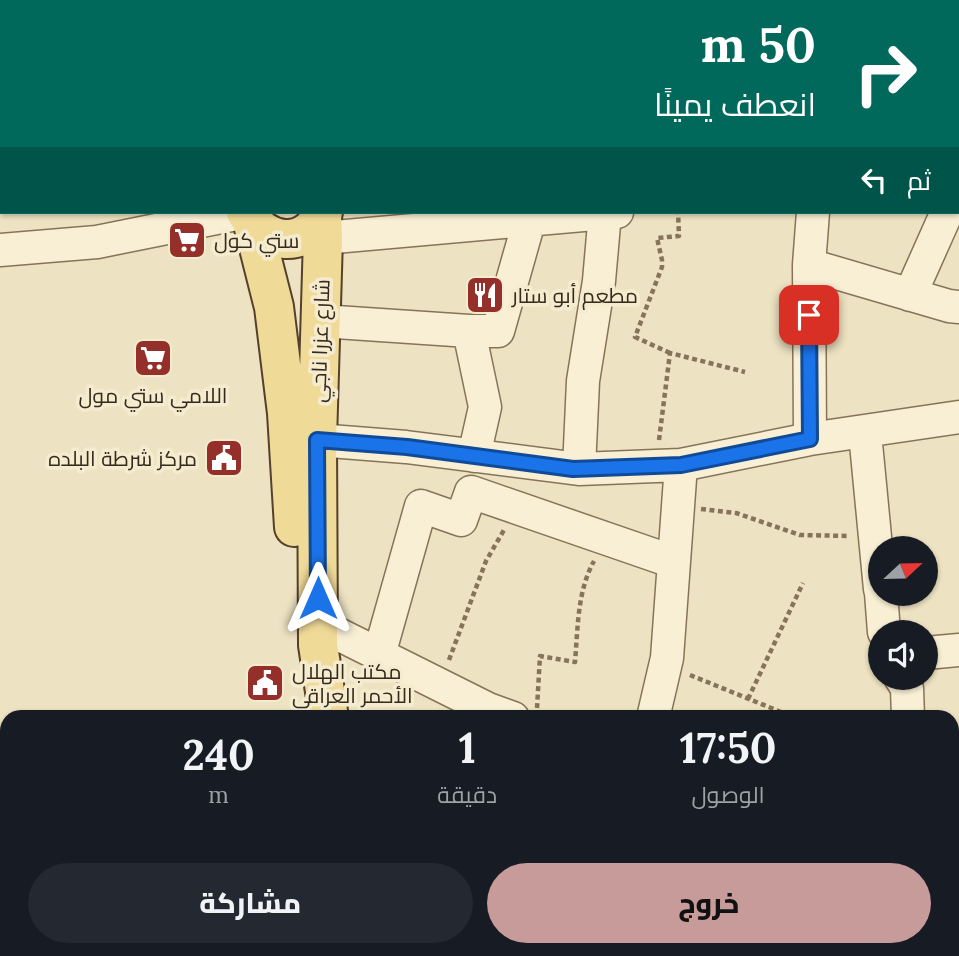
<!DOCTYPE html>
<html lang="ar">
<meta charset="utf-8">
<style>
:root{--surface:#171b24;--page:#242831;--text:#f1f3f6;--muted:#9ea1a6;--accent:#c79b9a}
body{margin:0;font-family:Lora,Cairo,serif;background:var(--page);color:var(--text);direction:rtl;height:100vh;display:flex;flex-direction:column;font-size:26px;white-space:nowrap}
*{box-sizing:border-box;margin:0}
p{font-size:23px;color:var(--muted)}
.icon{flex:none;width:38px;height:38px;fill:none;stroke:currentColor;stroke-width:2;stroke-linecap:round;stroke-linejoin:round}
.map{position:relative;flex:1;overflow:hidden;direction:ltr}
.drawer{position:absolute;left:0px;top:710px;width:959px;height:247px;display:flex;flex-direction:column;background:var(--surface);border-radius:21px 21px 0 0;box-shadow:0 2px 5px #0004;direction:rtl}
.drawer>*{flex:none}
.guide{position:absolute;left:0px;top:0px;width:959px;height:214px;box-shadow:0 2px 5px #0004;direction:rtl;background:#00695c;color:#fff;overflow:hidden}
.needle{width:46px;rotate:68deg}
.tools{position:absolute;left:868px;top:536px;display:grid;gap:14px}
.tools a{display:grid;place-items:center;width:70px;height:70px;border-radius:50%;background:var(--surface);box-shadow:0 2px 5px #0004;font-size:35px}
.pin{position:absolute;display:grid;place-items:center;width:60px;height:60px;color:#fff;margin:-30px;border-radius:14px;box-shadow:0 4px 10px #0006}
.me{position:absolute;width:77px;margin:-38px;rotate:0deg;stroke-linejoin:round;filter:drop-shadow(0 0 5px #0008)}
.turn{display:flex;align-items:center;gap:24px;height:147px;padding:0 28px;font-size:32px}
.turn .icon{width:91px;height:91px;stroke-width:2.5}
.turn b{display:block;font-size:49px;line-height:60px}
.then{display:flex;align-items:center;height:66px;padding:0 28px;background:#0003;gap:14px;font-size:26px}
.eta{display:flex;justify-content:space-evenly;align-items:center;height:119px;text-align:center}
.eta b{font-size:42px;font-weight:800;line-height:49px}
.action{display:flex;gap:14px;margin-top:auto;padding:14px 28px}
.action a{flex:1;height:80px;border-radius:42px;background:var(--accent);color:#111;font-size:28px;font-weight:800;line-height:80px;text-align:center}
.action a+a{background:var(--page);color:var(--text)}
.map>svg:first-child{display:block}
</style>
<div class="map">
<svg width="959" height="956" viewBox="0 0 959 956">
<defs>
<pattern id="forest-crowns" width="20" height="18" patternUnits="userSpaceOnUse" patternTransform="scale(1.75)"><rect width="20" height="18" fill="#c1cb95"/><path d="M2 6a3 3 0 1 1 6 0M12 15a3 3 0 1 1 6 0" fill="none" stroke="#a6ae80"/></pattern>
</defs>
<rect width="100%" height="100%" fill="#ede2c1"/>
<path fill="url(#forest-crowns)" d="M266,950h157l9,6h-177z"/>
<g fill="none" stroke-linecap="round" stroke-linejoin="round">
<defs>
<path id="minor" d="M476,2v-2
M526,2l3,-2
M631,2v-2
M847,2v-2
M0,64l2,-3
M957,143h2
M0,149l2,9
M957,189l2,-4
M323,238l294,-26
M0,250l97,-8 149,-30
M809,265l140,41 10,1
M910,295l37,-83
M321,321l148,10
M865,433l15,156
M810,439l-1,-174 4,-53
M317,440l89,7 173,22 102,-4 129,-26 149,-22
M474,456l11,-49 -16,-76h29l32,-113
M579,469l4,-88 16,-100 6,-68
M881,593l3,39
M318,624l170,85 25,9
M926,653l33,-3
M379,655l42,-149 40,14 10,-28 203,70
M900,677l7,11 1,30
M653,718l14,-60 14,-193
M952,784l7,1
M885,950v6
M611,956l2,-6
M753,956l1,-6"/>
<path id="major" d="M173,0v2
M209,0l1,2
M246,212c18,33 61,39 77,0
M322,216l1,22 -6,202 1,205 11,73
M253,224l21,83 13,106 7,114
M0,936h7
M495,950l27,6
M222,956l5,-6"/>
</defs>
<use href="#minor" stroke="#867459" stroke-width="35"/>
<use href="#major" stroke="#54412d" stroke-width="42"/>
<path stroke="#867459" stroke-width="4.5" stroke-dasharray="5 3.5" stroke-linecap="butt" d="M138,0l1,2
M735,2v-2
M670,353l-35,-16 27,-70v-7l-5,-22 22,-2 -1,-24
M659,440l11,-87 75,19
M701,509l35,4 64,22 50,1
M449,660l37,-99 18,-31
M690,675l91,37v6
M748,699l55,-116
M537,708l3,-52 35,6c3,-34 2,-70 19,-101"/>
<use href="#minor" stroke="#f8efd4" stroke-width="32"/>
<use href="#major" stroke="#f0da98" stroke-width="38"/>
</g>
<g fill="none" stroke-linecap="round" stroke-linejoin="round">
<defs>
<path id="route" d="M318,598l-1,-158 90,7 166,22 108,-4 129,-26 -1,-124"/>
</defs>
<use href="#route" stroke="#114b97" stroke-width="18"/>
<use href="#route" stroke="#1a73e8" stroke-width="12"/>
</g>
<defs>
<symbol id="supermarket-square" viewBox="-11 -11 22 22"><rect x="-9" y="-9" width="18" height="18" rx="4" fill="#942f2a" stroke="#f5ecd0"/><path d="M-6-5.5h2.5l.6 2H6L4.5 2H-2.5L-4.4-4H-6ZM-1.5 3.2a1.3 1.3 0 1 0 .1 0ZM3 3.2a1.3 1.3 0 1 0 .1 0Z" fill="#fff"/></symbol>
<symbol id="restaurant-square" viewBox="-11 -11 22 22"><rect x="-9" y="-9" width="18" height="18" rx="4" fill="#942f2a" stroke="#f5ecd0"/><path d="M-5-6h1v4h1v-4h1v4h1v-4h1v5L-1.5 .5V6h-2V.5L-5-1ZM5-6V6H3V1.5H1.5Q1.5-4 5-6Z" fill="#fff"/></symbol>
<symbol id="civic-square" viewBox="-11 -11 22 22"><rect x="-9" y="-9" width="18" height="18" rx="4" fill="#942f2a" stroke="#f5ecd0"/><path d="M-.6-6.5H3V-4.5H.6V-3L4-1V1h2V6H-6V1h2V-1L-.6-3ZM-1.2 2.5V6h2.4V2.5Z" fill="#fff"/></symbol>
</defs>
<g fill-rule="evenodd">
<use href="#supermarket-square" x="165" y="218" width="44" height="44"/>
<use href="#restaurant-square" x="463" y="273" width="44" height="44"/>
<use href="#supermarket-square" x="131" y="336" width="44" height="44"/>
<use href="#civic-square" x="202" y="436" width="44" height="44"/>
<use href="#civic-square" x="243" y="661" width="44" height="44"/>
</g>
<g text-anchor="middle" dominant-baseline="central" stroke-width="7" stroke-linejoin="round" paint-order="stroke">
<g font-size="21" fill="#362a1d" stroke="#f5ecd0" text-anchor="start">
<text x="214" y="240">ستي كول</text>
<text x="512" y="295">مطعم أبو ستار</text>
<text x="153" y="395" text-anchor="middle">اللامي ستي مول</text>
<text x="197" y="458" text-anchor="end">مركز شرطة البلده</text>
<text x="292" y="671">مكتب الهلال<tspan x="292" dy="24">الأحمر العراقي</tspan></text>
</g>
<g font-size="21" fill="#362a1d" stroke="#f5ecd0">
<text transform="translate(320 341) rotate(-88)">شارع عزرا ناجي</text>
</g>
</g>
</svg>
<div class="tools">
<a><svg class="needle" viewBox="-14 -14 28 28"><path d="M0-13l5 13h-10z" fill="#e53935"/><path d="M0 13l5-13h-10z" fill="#9ea1a6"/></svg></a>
<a><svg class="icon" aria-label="sound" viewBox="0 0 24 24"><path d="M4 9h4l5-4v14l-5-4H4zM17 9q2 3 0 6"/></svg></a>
</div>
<div class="pin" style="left:809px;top:315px;background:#d93025"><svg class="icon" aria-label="arrive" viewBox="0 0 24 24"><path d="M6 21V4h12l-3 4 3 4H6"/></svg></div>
<svg class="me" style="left:318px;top:598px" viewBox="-20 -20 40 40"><path d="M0-17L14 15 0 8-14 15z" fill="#1a73e8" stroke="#fff" stroke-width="4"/></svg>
<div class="guide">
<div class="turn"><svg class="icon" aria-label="right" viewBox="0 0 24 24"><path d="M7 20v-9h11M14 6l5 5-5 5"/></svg><div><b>50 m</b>انعطف يمينًا</div></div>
<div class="then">ثم<svg class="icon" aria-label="left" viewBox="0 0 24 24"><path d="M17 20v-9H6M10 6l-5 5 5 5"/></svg></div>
</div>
<section class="drawer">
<div class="eta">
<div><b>17:50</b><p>الوصول</p></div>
<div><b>1</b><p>دقيقة</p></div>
<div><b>240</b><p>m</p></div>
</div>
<div class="action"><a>خروج</a><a>مشاركة</a></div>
</section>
</div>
